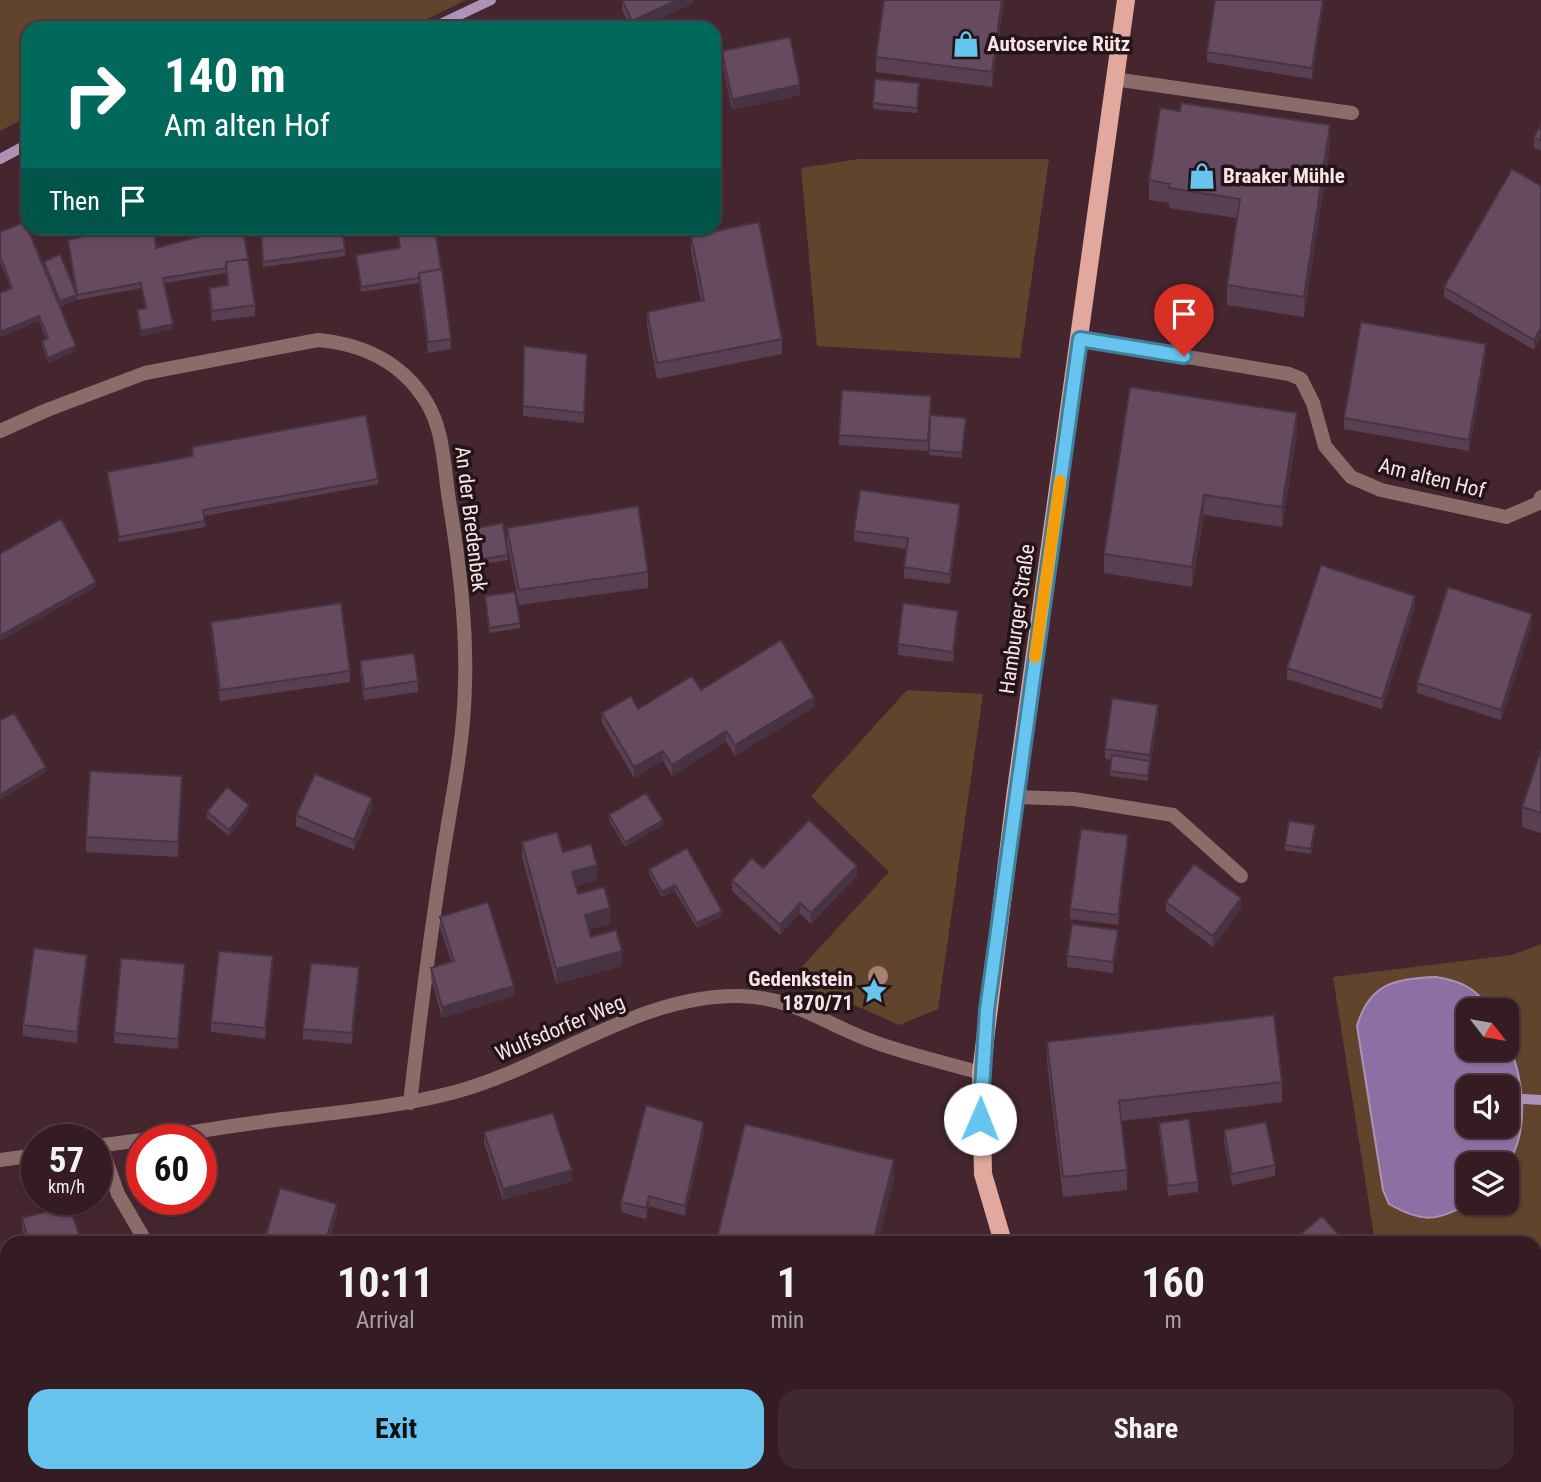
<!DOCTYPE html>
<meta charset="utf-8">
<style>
:root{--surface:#341c22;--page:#3f292f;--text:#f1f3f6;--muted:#a9a1a5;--line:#4e3a40;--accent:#66c4ef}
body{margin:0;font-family:"Roboto Condensed",sans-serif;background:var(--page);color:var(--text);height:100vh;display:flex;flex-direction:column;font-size:26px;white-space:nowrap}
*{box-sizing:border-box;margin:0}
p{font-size:23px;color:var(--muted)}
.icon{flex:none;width:38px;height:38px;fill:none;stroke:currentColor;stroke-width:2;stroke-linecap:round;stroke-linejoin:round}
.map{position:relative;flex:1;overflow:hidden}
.panel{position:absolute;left:0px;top:1236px;width:1542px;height:247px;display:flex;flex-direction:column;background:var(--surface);border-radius:21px 21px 0 0;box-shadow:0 2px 5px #0004,0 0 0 2px var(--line)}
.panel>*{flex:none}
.banner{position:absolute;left:21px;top:21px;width:700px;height:214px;border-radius:21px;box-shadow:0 2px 5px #0004,0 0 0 2px var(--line);background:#00695c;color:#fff;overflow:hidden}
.needle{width:46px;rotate:121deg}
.buttons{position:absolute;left:1456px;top:998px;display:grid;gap:14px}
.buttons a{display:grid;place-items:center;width:63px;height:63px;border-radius:14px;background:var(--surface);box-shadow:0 2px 5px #0004,0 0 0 2px var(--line);font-size:35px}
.speed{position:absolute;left:21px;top:1124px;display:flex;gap:14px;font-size:35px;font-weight:700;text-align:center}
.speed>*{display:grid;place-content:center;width:91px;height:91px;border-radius:50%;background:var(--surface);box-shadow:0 2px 5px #0004,0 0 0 2px var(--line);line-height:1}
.speed small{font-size:18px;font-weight:400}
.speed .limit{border:10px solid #d22;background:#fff;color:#111}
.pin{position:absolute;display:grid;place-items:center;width:60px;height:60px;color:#fff;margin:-72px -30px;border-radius:50% 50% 50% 0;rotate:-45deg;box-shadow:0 0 7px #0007}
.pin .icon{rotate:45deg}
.me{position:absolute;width:77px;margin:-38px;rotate:1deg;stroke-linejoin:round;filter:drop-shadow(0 0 5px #0008)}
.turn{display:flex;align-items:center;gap:24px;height:147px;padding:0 28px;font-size:32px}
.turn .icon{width:91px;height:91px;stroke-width:2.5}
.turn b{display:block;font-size:49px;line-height:60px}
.then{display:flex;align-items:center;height:66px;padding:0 28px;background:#0003;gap:14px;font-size:26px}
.eta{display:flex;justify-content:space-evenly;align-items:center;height:119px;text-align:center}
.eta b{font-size:42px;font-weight:700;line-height:49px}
.primary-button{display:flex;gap:14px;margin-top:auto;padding:14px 28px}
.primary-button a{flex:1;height:80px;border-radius:21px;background:var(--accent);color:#111;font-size:28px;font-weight:700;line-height:80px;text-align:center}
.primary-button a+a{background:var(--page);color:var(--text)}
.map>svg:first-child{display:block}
</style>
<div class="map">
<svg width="1541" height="1482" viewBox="0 0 1541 1482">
<rect width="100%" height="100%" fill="#45262e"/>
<path fill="#62442d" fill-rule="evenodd" d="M0,0h466l-57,28h-381v88l-28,15z
M859,159h190l-29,199 -203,-12 -16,-178z
M907,690l76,4 -45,315 -39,16 -58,-26 -53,-17 101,-110 -78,-76z
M1541,944v538h-199l10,-7h183v-233h-160l-42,-265 179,-22zM1468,1010h39v38h-39zM1468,1087h39v38h-39zM1468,1164h39v38h-39z"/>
<path fill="#8d70a3" stroke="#ad92b7" stroke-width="2" fill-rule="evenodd" d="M1436,977c25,4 40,11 55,33h-23v38h39v-8c16,36 24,89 0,125l-39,-1v38h3c-33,20 -49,21 -82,2l-6,-14 -26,-164c12,-42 38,-48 79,-49zM1468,1087h39v38h-39z"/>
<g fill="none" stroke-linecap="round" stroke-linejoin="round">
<path stroke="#ad92b7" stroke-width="10" d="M432,28l59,-28
M0,159l28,-15
M1522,1099l19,1"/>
<path stroke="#8a6d68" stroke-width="14" d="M1114,79l238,34
M1015,797l59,2 99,16 68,61"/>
<path stroke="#8a6d68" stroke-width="14" d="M1080,339l209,35 12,5 12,24 12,43 26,31 30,13 125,27 33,-14 2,-6
M0,431l47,-21 98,-37 173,-33c45,4 85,23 109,63 17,28 17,66 22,97 10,60 18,123 16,184 -1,62 -15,123 -24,183 -12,79 -22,157 -31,236
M145,1139c39,-5 77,-12 116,-17 65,-9 130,-13 194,-30 95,-25 183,-98 285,-96 55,2 81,26 129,44 36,14 75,22 112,33
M96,1146l46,-6
M101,1146l17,48 28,48
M0,1160l37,-5
M307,1475l28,7
M254,1482l5,-7
M930,1482l4,-7"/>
<path stroke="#e2a89e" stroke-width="18" d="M1003,1242l-20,-68 -2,-101 34,-276 111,-797
M1200,1475l8,7"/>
</g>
<circle fill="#a78072" cx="878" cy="976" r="10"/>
<path fill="#584052" d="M622,0h72v3l-55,25h-9l-8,-19z
M884,0h120l-12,87 -116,-15v-15z
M1324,0l-12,79 -105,-17v-10z
M722,51l78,44 -68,15 -10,-48z
M919,89l-2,24 -44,-4v-6z
M1541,125v26l-7,-3v-11z
M1330,145l-26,172 -77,-12v-20l10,-67 -68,-10v-5l-20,-3v-20z
M1541,186l-7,164 -90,-53v-10z
M202,228h41l12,77v11l-43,5 -3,-23v-10l18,-3 -1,-12 -62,10 9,46 -32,7 -4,-21v-5l8,-2 -4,-20 -64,12 -17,7 -16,-40v-5l31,29 -7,-51 88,8 48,-13z
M397,228h38l16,111v10l-23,4 -9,-70 -58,9 -5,-37 44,-7z
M0,232l76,119 -28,12 -6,-17v-5l4,-2 -7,-18 -28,-32 -11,-27z
M261,234l84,16v6l-82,11z
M691,236l91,103v15l-125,25 -10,-52v-15l54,-11 -10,-50z
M524,346l63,18 -3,59 -61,-7z
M1486,354l-17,97 -125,-22v-11z
M931,415l35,9 -4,34 -33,-3v-16l-1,12 -89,-6v-10z
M1297,433l-15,94 -78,-12 -12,72 -88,-14v-19z
M192,447l186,32v5l-174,32 1,11 -86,15 -12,-65v-5l85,-16z
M960,514l-10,70 -46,-6v-11l2,-18 -52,-8v-10z
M507,528l141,44v16l-129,17 -12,-61z
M471,529l37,26v5l-32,5z
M485,596l35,27v5l-31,5z
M1415,607l-33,102 -95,-30v-11z
M958,621l-5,41 -55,-7v-11z
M211,622l139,49v11l-130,19 -9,-68z
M1532,624l-31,96 -84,-27v-10z
M360,661l58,20v11l-54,8 -4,-29z
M701,690l113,17 -79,49 -9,-15 -54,35 -9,-15 -29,17 -32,-55v-10l36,-4z
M1158,715l-10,66 -38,-5 2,-16 -7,-1v-10z
M1541,750v99v-16l-19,-6v-20z
M182,791l-4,66 -92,-5v-15z
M372,809l-18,41 -58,-24v-11z
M249,810l-20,26 -22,-18v-6z
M609,815l54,10 -38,22 -16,-27z
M1315,831l-4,23 -26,-4v-5z
M522,842l41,10 34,28 -21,6 2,8 32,30 -21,5 2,8 31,29 -66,18 -34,-127z
M1128,845l-10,80 -48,-6v-10z
M763,868l94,8 -46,48 -11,-11 -20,22 -48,-44v-11z
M649,869l73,47 -25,12 -22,-37 -13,6 -13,-23z
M1166,902l75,6 -28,39 -47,-35z
M440,917l74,79 -72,22 -11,-40v-10l20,-7 -11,-34z
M1118,940l-5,33 -46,-6v-11z
M87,966l-10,77 -54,-7v-11z
M273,967l-8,72 -54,-7v-10z
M185,975l-7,74 -64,-6v-10z
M359,978l-7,66 -49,-5v-10z
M1047,1042l235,40v20l-161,19 6,49v20l-64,7 -16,-135z
M1159,1123l39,59v10l-30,4 -9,-62z
M1224,1130l51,35v11l-43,9 -8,-44z
M484,1132l88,49 -69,19 -19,-57z
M704,1132l-19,84 -36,-10 -3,13 -25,-7v-10z
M22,1218l60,24h-56l-4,-14z
M569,1475h21l-2,6z
M606,1475h27l-2,7h-25z
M641,1475h93l-2,7h-69z
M765,1475h74l-2,7h-72z
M1280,1475h24l-6,7h-10z"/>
<path fill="#473442" d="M677,0h17v3l-55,25h-7v-7z
M1002,0h2l-12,87v-15z
M1323,0l1,5 -12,74v-11z
M800,85v10l-68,15v-11z
M1330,125v20l-26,172v-20z
M77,295v5l-17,7v-6z
M39,316v5l-39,17v-6z
M173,324v5l-32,7v-5z
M1541,328v10l-7,12v-10z
M1486,344v10l-17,97v-11z
M76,346v5l-28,12v-5z
M1297,413v20l-15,94v-20z
M1204,495v20l-12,72v-20z
M960,504v10l-10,70v-10z
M96,582v5l-96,54v-5z
M1415,596v11l-33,102v-10z
M958,611v10l-5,41v-10z
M1532,614v10l-31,96v-10z
M814,697v10l-79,49v-11z
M1158,705v10l-10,66 2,-26z
M726,731v10l-54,35v-11z
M663,751v10l-29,17v-11z
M46,767v5l-46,28v-5z
M182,776v15l-4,66v-15z
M372,798v11l-18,41v-10z
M249,805v5l-20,26v-6z
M663,820v5l-38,22v-5z
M1128,835v10l-10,80v-10z
M597,865v15l-25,7v-15z
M857,866v10l-46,48v-11z
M675,885v6l-13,6v-5z
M1241,898v10l-28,39v-11z
M800,903v10l-20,22v-10z
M610,908v16l-25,6v-15z
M722,911v5l-25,12v-5z
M1118,930v10l-5,33v-11z
M622,951v15l-66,18v-15z
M87,955v11l-10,77v-11z
M273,956v11l-8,72v-11z
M185,964v11l-7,74v-10z
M359,967v11l-7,66v-11z
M514,986v10l-72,22v-11z
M704,1122v10l-19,84v-10z
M894,1160v20l-16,62h-5z
M572,1170v11l-69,19v-11z
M649,1196v10l-3,13v-11z
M337,1204v10l-8,28h-4z
M4,1413v15l-4,12v-15z
M133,1475h4l-2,7h-4z
M630,1475h3l-2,7h-3z
M725,1475h9l-2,7h-9z
M836,1475h3l-2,7h-2z
M1299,1475h5l-6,7h-4z"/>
<path fill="#664a5f" stroke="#473442" stroke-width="2" d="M622,0h55l-45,21z
M884,0h118l-10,72 -116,-15z
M1215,0h108l-11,68 -105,-16z
M790,37l10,48 -68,14 -10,-48z
M875,79l44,4 -2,25 -44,-5z
M1181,103l149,22 -26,172 -77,-12 13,-86 -71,-11 1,-4 -21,-4 11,-72 20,3z
M1541,125v16l-7,-4z
M1512,169l29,17v142l-7,12 -90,-53z
M25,222l51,124 -28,12 -6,-17 6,-3 -9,-22 -39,16v-39l12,-5 -12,-32v-24z
M759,222l23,117 -125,24 -10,-51 57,-12 -13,-64z
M117,228h37l2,20 49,-13 -2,-7h40l5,31 -22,3v6l-63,10 10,46 -32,7 -4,-21 9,-2 -5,-25 -64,12 -17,6 -16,-39 16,-8 17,41 -9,-55z
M270,228h72l3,22 -82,12 -2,-33z
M397,228h38l6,41 -22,4v5l-58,9 -5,-32 44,-7z
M248,259l7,46 -43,6 -3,-23 19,-3 -2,-23z
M442,269l9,70 -23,3 -9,-69z
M1361,322l125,22 -17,96 -125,-22z
M524,346l63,8 -3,59 -61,-7z
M1130,387l167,26 -15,94 -78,-12 -12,72 -88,-13z
M842,390l89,6 -3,45 -89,-6z
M366,415l12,64 -175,31 2,11 -86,16 -12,-65 86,-16 -1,-9z
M930,415l36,3 -4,35 -33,-3z
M860,490l100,14 -10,70 -46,-7 4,-29 -54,-7z
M638,506l10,66 -129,18 -12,-62z
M61,519l35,63 -96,54v-82z
M503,523l5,32 -32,5 -5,-31z
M1321,565l94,31 -33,103 -95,-31z
M1448,587l84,27 -31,96 -84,-27z
M515,592l5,31 -31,5 -4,-32z
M341,603l9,68 -130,19 -9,-68z
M903,603l55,8 -5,41 -55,-8z
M781,640l33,57 -79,48 -9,-14 -54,34 -9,-14 -29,16 -32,-54 29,-17 7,13 54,-33 9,14z
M414,653l4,28 -54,8 -4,-28z
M1112,698l46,7 -8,50 -45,-6z
M14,713l32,54 -46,28v-74z
M1541,750v63l-19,-6z
M1112,755l38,6 -2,15 -38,-5z
M90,771l92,5 -4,66 -92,-5z
M315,774l57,24 -18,42 -58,-25z
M227,787l22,18 -20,25 -22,-18z
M646,793l17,27 -38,22 -16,-27z
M809,820l48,46 -46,47 -11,-10 -20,22 -48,-45 20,-22 11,10z
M1289,821l26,4 -4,24 -26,-4z
M1081,829l47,6 -10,80 -48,-6z
M557,832l6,20 28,-8 6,21 -25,7 6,22 26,-7 6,21 -25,7 6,22 25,-7 6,21 -66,18 -34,-127z
M687,848l35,63 -25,12 -22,-38 -13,7 -13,-23z
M1194,864l47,34 -28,38 -47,-34z
M488,902l26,84 -72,21 -11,-39 23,-7 -14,-44z
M1072,924l46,6 -5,32 -46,-6z
M34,948l53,7 -10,77 -54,-7z
M219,951l54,5 -8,72 -54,-6z
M121,958l64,6 -7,75 -64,-6z
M311,963l48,4 -7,66 -49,-4z
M1274,1015l8,67 -163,19 8,69 -64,7 -16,-135z
M646,1105l58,17 -19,84 -36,-10 -3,12 -25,-6z
M553,1113l19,57 -69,19 -19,-57z
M1189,1119l9,63 -30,4 -9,-63z
M1266,1122l9,43 -43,9 -8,-44z
M745,1124l149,36 -21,82h-157z
M280,1188l57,16 -12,38h-61z
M69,1206l13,36h-53l-7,-24z
M1322,1216l23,26h-53z
M0,1411l4,2 -4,12z
M74,1475h59l-2,7h-60z
M607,1475h23l-2,6z
M690,1475h35l-2,7h-10z
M777,1475h59l-1,7h-33z
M1066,1475h16l9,7h-26l-2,-1z
M1286,1475h13l-5,7z"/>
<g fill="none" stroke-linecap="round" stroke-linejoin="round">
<defs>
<path id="route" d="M980,1119l7,-109 93,-671 104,17"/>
</defs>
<use href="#route" stroke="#427f9b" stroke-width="18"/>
<use href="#route" stroke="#66c4ef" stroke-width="12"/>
<path stroke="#f59e0b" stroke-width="12" d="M1035,657l25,-176"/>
</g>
<defs>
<symbol id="shop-bare" viewBox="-9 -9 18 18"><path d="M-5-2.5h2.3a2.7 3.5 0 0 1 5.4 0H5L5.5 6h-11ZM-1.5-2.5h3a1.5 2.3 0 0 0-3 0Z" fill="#66c4ef" stroke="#231418" stroke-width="2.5" paint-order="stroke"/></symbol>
<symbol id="sight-bare" viewBox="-9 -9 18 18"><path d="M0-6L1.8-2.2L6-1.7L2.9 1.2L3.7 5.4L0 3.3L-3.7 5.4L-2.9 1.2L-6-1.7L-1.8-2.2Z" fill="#66c4ef" stroke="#231418" stroke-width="2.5" paint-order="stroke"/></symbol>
</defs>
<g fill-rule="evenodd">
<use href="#shop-bare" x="947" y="25" width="38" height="38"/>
<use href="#shop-bare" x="1183" y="157" width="38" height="38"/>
<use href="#sight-bare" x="855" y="972" width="38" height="38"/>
</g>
<g text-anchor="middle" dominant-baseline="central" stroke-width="7" stroke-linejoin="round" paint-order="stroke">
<g font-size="21" font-weight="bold" fill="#f8e3e7" stroke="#231418" text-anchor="start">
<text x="987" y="44">Autoservice Rütz</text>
<text x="1223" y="176">Braaker Mühle</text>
<text x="853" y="979" text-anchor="end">Gedenkstein<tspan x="853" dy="24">1870/71</tspan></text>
</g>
<g font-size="21" fill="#f8e3e7" stroke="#231418">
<text transform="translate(1432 478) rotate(14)">Am alten Hof</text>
<text transform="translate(471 519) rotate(83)">An der Bredenbek</text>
<text transform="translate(1017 619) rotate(-82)">Hamburger Straße</text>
<text transform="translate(560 1028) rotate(-23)">Wulfsdorfer Weg</text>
</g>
</g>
</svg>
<div class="buttons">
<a><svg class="needle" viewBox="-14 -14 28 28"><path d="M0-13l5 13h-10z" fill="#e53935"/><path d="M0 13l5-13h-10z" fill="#a9a1a5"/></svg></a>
<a><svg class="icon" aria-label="sound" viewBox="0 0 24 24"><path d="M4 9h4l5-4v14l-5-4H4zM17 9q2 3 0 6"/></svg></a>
<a><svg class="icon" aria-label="layers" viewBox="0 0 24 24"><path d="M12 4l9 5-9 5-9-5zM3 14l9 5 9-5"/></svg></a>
</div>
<div class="speed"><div>57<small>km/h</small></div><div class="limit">60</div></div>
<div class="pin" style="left:1184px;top:356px;background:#d93025"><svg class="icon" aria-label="arrive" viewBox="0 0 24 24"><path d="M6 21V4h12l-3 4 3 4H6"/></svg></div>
<svg class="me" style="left:980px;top:1119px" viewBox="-20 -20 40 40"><circle r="19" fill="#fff"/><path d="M0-13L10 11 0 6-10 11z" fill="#66c4ef"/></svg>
<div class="banner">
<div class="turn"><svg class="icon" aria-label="right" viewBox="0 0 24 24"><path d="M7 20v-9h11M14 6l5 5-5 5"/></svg><div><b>140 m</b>Am alten Hof</div></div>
<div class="then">Then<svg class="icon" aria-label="arrive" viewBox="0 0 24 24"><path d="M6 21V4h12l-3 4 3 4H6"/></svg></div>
</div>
<section class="panel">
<div class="eta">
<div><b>10:11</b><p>Arrival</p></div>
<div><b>1</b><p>min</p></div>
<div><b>160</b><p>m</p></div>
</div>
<div class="primary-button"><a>Exit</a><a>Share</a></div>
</section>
</div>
